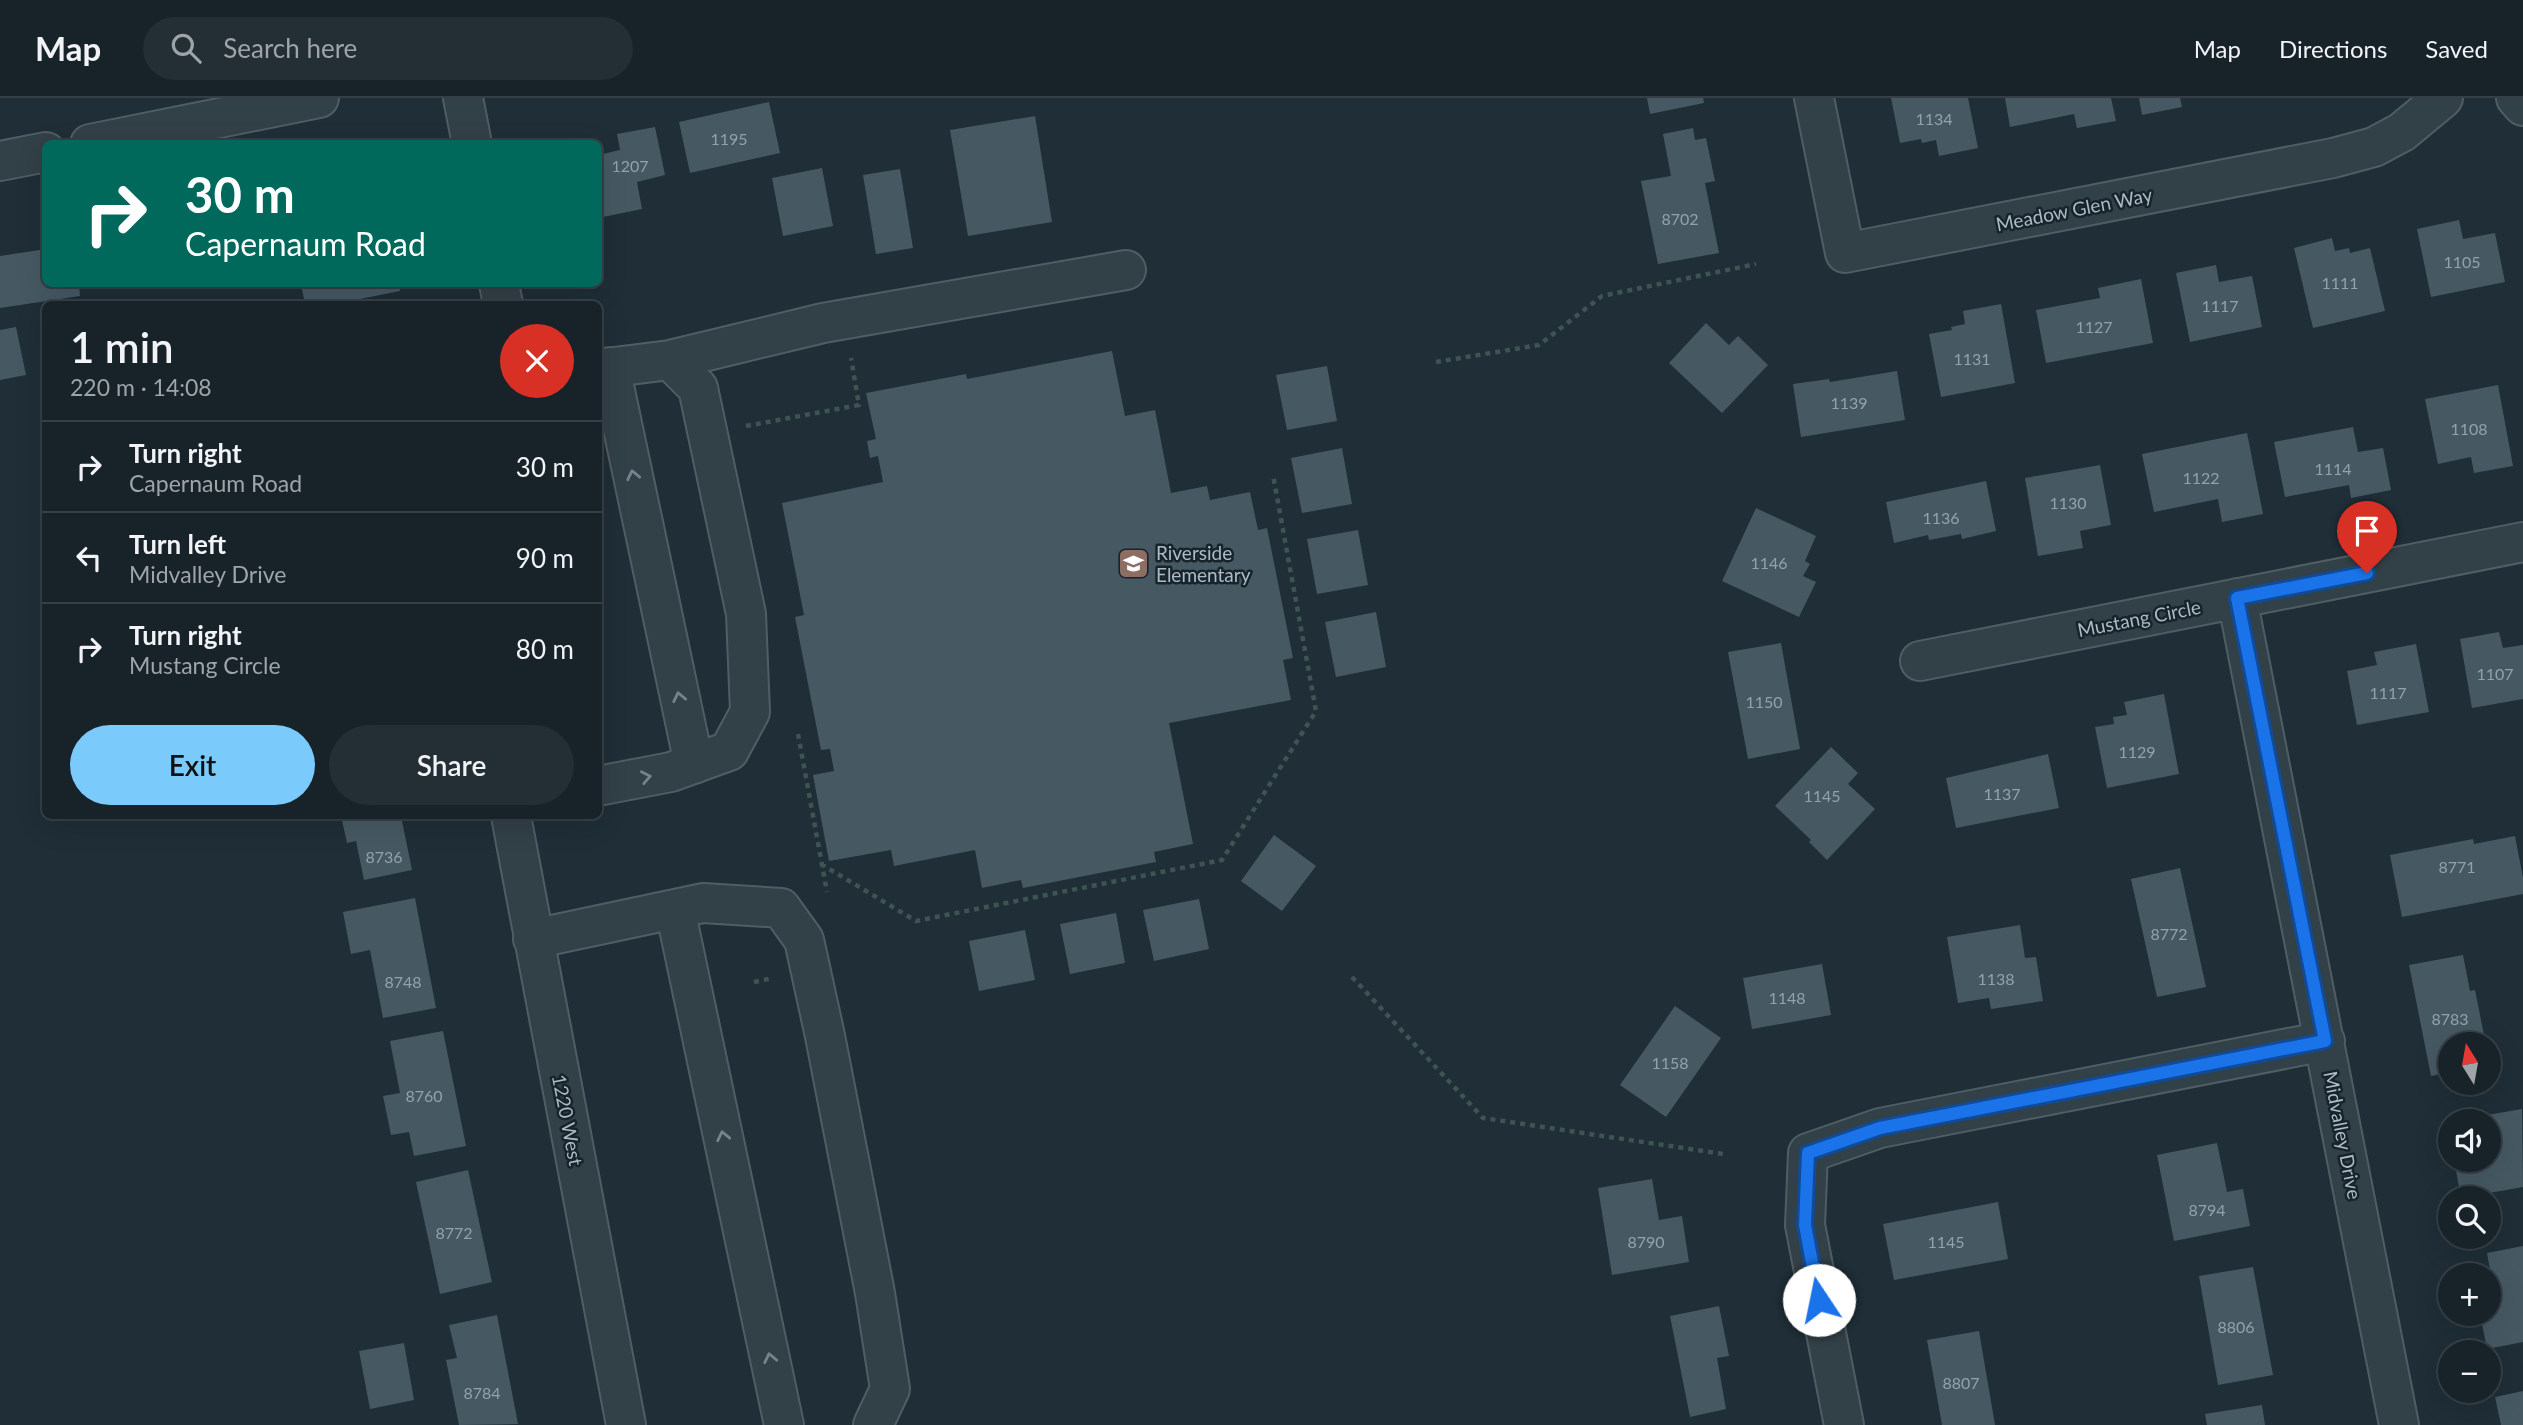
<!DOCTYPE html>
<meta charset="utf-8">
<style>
:root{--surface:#172229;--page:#242f35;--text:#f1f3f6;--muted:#9ea4a8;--line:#363f46;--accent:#7acafc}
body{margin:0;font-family:Lato,sans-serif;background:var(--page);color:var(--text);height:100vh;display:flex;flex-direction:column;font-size:26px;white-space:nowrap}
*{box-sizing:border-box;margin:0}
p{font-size:23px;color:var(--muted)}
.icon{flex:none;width:38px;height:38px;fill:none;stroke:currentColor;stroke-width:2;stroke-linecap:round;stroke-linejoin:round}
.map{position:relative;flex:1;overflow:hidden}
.side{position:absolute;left:42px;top:203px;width:560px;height:518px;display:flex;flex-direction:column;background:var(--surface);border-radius:10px;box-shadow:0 7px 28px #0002,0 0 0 2px var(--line)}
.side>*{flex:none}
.top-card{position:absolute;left:42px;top:42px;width:560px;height:147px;border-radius:10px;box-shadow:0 7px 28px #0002,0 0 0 2px var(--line);background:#00695c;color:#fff;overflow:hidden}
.needle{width:46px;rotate:349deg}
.controls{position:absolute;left:2438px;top:934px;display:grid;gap:14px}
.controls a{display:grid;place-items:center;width:63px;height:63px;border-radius:50%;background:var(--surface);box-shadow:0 7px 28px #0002,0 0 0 2px var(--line);font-size:35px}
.pin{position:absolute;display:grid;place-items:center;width:60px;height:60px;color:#fff;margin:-72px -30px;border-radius:50% 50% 50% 0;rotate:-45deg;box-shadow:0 0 7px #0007}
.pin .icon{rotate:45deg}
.me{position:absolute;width:77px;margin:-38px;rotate:349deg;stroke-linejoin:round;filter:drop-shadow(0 0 5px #0008)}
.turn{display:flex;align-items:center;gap:24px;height:147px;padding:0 28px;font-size:32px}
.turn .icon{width:91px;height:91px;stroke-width:2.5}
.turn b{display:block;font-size:49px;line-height:60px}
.round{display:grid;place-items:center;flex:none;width:74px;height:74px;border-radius:37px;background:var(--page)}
.overview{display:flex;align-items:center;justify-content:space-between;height:119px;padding:0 28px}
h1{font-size:42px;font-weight:600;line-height:52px}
.cta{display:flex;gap:14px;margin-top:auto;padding:14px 28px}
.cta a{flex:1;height:80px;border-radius:42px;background:var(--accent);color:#111;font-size:28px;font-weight:600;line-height:80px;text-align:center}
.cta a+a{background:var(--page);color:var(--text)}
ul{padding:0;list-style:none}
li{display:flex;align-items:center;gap:21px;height:91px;padding:0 28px;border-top:2px solid var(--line)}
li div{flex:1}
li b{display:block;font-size:26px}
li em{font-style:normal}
header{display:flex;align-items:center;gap:42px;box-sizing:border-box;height:98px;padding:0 35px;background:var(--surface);border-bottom:2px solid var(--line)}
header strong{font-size:33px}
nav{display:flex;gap:38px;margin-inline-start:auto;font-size:24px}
.search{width:490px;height:63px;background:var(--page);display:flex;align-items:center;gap:18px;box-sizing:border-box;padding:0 24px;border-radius:38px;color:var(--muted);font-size:26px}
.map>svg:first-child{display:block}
</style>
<header>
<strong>Map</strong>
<div class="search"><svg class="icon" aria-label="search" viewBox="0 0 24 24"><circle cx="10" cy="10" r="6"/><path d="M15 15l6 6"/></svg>Search here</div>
<nav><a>Map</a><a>Directions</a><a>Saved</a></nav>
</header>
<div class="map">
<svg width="2523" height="1327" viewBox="0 0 2523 1327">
<rect width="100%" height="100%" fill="#1f2e37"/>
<path fill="#465963" d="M1647,0h56l1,5 -54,11z
M1891,0h77l10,50 -39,8 -3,-16 -14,3 -1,-4 -21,4z
M2005,0h106l5,23 -39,7 -3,-14 -64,13z
M2139,0h41l2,9 -40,8z
M769,4l11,51 -90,20 -11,-51z
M1035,18l17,106 -84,14 -18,-106z
M655,29l10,48 -28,7 5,27 -44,9v-63l22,-5 -3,-16z
M1693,30l2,12 11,-2 9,43 -10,2 14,70 -61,11 -17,-83 30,-5 -8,-42z
M822,70l11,58 -50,10 -11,-58z
M900,71l13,79 -37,6 -13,-79z
M2459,122l4,19 32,-6 10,49 -74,15 -14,-68z
M2332,140l3,13 14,-3 1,5 20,-5 15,63 -72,17 -19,-80z
M46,151v35h33l1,12 -80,12v-52z
M2216,167l3,17 33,-6 10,51 -72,15 -14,-69z
M2141,181l12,64 -107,20 -10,-53 64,-12 -2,-10z
M301,186h98l1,7 -65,13h-30z
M2001,206l14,79 -74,14 -12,-63 23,-4 -1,-3 14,-3 -2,-13z
M1706,225l23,22 9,-9 30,29 -46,48 -53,-50z
M16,229l10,48 -26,5v-50z
M1112,253l13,65 30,-6 16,83 36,-7 3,14 40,-8 8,38 9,-2 26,130 -10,2 8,40 -122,23 24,121 -39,8 2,10 -133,26 -2,-8 -39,8 -7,-38 -81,16 -3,-16 -62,11 -16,-86 21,-4 -4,-22 -9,1 -26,-133 9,-2 -22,-112 101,-21 -5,-26 -8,2 -3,-17 9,-2 -10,-46 100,-19 1,5z
M1327,268l10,55 -50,9 -11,-55z
M1897,273l8,49 -104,17 -8,-53 36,-5 1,3z
M2498,287l15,81 -39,7 -3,-16 -33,7 -13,-65z
M2353,329l5,25 25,-4 8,42 -40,8 -2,-13 -64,12 -11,-55z
M2247,335l16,81 -41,8 -4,-23 -64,13 -12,-58z
M1342,350l10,56 -50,9 -11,-55z
M2100,367l11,60 -31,6 3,17 -45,8 -13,-78z
M1986,383l10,50 -34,8 -1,-5 -32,6 -1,-5 -34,8 -8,-41z
M1756,410l60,28 -11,25 5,3 -7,12 13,6 -17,35 -77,-36z
M1358,432l10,55 -51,9 -10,-55z
M1376,514l10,55 -50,10 -11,-55z
M2499,534l4,16 20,-3v54l-51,9 -12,-69z
M1781,545l19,106 -52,10 -20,-107z
M2416,546l13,68 -72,13 -10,-54 30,-6 -3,-13z
M2164,596l15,80 -72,14 -12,-61 19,-3 -1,-7 14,-2 -3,-13z
M1831,649l27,26 -10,11 27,25 -48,51 -18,-18 2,-2 -36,-34z
M2048,656l11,54 -103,20 -10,-50z
M341,718h60l11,54 -48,10 -8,-39 -9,2z
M1274,737l42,31 -34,45 -41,-30z
M2515,738l8,42v16l-121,23 -12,-62 83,-16 1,5z
M2180,770l26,119 -49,10 -26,-118z
M415,800l21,110 -53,10 -13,-68 -19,4 -8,-42z
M1199,801l10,50 -55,12 -11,-51z
M1116,815l9,50 -55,11 -10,-50z
M2020,827l5,33 11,-1 7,44 -52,8 -2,-11 -31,5 -11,-66z
M1025,832l10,50 -56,11 -10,-50z
M2463,857l7,36 5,-1 11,55h-36v27l-19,4 -22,-111z
M1822,866l9,51 -79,14 -9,-51z
M1675,908l46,32 -55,79 -46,-32z
M443,933l23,115 -52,10 -5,-24 -18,3 -8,-39 17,-3 -10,-52z
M2522,1011l1,78 -62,11 -7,-38h34v-38h-18v-4z
M2217,1045l10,49 16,-3 7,37 -76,15 -17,-86z
M468,1072l24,112 -52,12 -24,-112z
M1652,1081l7,41 23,-4 7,46 -77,13 -14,-87z
M1998,1104l10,57 -114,21 -11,-56z
M2523,1148v96l-36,7 -7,-35h8v-21l6,-1 -7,-39z
M2253,1169l20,108 -55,10 -19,-109z
M1719,1208l10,50 -12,2 9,51 -36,8 -20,-101z
M497,1217l21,109 -59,1 -13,-65 11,-2 -8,-33z
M1979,1233l16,94h-53l-15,-85z
M404,1245l10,57 -44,9 -11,-58z
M2523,1293v34h-22l-6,-28z
M2262,1307l3,20h-58l-2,-11z"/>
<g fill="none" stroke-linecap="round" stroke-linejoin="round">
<defs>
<path id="minor" d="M463,0l9,46
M1814,0l31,155 488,-95 41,-11 28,-15 41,-34
M2516,0l7,8
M90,46l229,-46
M0,63l46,-9
M499,186l4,20
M670,262l153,-37 303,-53
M610,269l84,397
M598,271l72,-9 28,28 48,226 4,98 -21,39 -58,21 -73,14
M2237,500l162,827
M1920,563l603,-119
M511,718l115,609
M675,811l109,516
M533,841l170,-36 78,5 23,32 21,96 50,257 15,96 -17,36
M1844,1327l-39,-200 3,-72 72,-25 445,-87"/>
</defs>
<use href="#minor" stroke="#505d65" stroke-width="42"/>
<path stroke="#3e5452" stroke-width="4.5" stroke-dasharray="5 5" stroke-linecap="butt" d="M1436,264l103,-17 63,-49 154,-32
M746,328l113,-21 -8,-47
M798,636l29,158
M821,766l95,57 306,-61 94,-149 -43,-236
M1352,879l131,141 240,36
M754,884l19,-4"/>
<use href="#minor" stroke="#324047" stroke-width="38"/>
</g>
<defs><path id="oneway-chevron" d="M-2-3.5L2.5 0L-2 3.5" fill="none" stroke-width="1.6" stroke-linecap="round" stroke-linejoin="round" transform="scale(1.75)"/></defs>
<g stroke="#75848c">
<use href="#oneway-chevron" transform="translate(633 377) rotate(-102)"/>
<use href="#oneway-chevron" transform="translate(679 599) rotate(-102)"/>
<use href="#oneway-chevron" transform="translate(646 679) rotate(-11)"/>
<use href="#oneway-chevron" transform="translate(723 1038) rotate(-102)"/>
<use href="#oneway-chevron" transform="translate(770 1260) rotate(-102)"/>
</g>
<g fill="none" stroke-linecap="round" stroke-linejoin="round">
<defs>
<path id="route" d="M1819,1202l-14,-75 3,-72 72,-25 445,-87 -88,-443 130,-25"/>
</defs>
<use href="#route" stroke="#114b97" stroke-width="18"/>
<use href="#route" stroke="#1a73e8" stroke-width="12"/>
</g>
<defs>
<symbol id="school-square" viewBox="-11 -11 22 22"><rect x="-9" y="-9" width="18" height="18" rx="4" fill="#8d6e63" stroke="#18242c"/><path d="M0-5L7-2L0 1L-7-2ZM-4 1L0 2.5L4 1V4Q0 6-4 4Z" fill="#fff"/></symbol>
</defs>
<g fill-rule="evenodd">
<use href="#school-square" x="1116" y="448" width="35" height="35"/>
</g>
<g text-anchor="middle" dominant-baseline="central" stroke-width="5" stroke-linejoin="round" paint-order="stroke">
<g font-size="16" fill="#92a2ac">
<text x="1934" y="20">1134</text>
<text x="729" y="40">1195</text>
<text x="630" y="67">1207</text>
<text x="1680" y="120">8702</text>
<text x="2462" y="163">1105</text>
<text x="2340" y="184">1111</text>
<text x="2220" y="207">1117</text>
<text x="2094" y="228">1127</text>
<text x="1972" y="260">1131</text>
<text x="1849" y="304">1139</text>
<text x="2469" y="330">1108</text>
<text x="2333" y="370">1114</text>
<text x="2201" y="379">1122</text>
<text x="2068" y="404">1130</text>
<text x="1941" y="419">1136</text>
<text x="1769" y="464">1146</text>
<text x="2495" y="575">1107</text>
<text x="2388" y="594">1117</text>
<text x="1764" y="603">1150</text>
<text x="2137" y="653">1129</text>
<text x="2002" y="695">1137</text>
<text x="1822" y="697">1145</text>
<text x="384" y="758">8736</text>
<text x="2457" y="768">8771</text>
<text x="2169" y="835">8772</text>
<text x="1996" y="880">1138</text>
<text x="403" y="883">8748</text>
<text x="1787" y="899">1148</text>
<text x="2450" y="920">8783</text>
<text x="1670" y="964">1158</text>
<text x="424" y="997">8760</text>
<text x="2207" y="1111">8794</text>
<text x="454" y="1134">8772</text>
<text x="1646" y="1143">8790</text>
<text x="1946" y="1143">1145</text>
<text x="2236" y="1228">8806</text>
<text x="1961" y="1284">8807</text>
<text x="482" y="1294">8784</text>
</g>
<g font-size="19" fill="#acbbc4" stroke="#18242c">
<text transform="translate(2074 111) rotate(-11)">Meadow Glen Way</text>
<text transform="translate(2139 520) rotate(-11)">Mustang Circle</text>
<text transform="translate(568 1022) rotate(79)">1220 West</text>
<text transform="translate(2343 1037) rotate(79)">Midvalley Drive</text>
</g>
<g font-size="19" fill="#acbbc4" stroke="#18242c" text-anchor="start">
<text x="1156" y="454">Riverside<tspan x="1156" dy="22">Elementary</tspan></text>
</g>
</g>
</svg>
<div class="controls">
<a><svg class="needle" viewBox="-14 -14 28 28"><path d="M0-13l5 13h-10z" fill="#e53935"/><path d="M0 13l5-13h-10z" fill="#9ea4a8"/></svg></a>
<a><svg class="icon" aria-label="sound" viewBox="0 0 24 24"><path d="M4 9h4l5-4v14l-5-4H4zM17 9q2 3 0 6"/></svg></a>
<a><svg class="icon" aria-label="search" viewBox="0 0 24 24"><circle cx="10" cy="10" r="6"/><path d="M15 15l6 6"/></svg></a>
<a>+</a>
<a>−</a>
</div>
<div class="pin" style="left:2367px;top:475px;background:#d93025"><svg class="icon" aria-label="arrive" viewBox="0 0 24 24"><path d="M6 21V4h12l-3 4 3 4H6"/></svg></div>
<svg class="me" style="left:1819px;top:1202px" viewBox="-20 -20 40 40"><circle r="19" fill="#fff"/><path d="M0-13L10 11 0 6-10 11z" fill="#1a73e8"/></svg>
<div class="top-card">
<div class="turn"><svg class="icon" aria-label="right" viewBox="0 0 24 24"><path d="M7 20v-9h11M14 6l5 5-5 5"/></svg><div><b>30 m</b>Capernaum Road</div></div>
</div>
<section class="side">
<div class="overview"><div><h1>1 min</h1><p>220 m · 14:08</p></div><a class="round" style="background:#d93025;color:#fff"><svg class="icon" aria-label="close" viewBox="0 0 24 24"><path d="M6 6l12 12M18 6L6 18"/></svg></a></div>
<ul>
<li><svg class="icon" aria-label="right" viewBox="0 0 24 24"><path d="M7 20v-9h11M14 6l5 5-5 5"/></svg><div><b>Turn right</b><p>Capernaum Road</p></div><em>30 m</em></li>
<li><svg class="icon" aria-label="left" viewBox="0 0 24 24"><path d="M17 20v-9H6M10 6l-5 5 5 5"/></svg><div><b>Turn left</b><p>Midvalley Drive</p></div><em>90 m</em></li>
<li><svg class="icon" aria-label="right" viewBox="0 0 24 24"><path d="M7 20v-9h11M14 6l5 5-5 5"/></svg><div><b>Turn right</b><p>Mustang Circle</p></div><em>80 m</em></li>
</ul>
<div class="cta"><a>Exit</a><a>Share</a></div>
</section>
</div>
